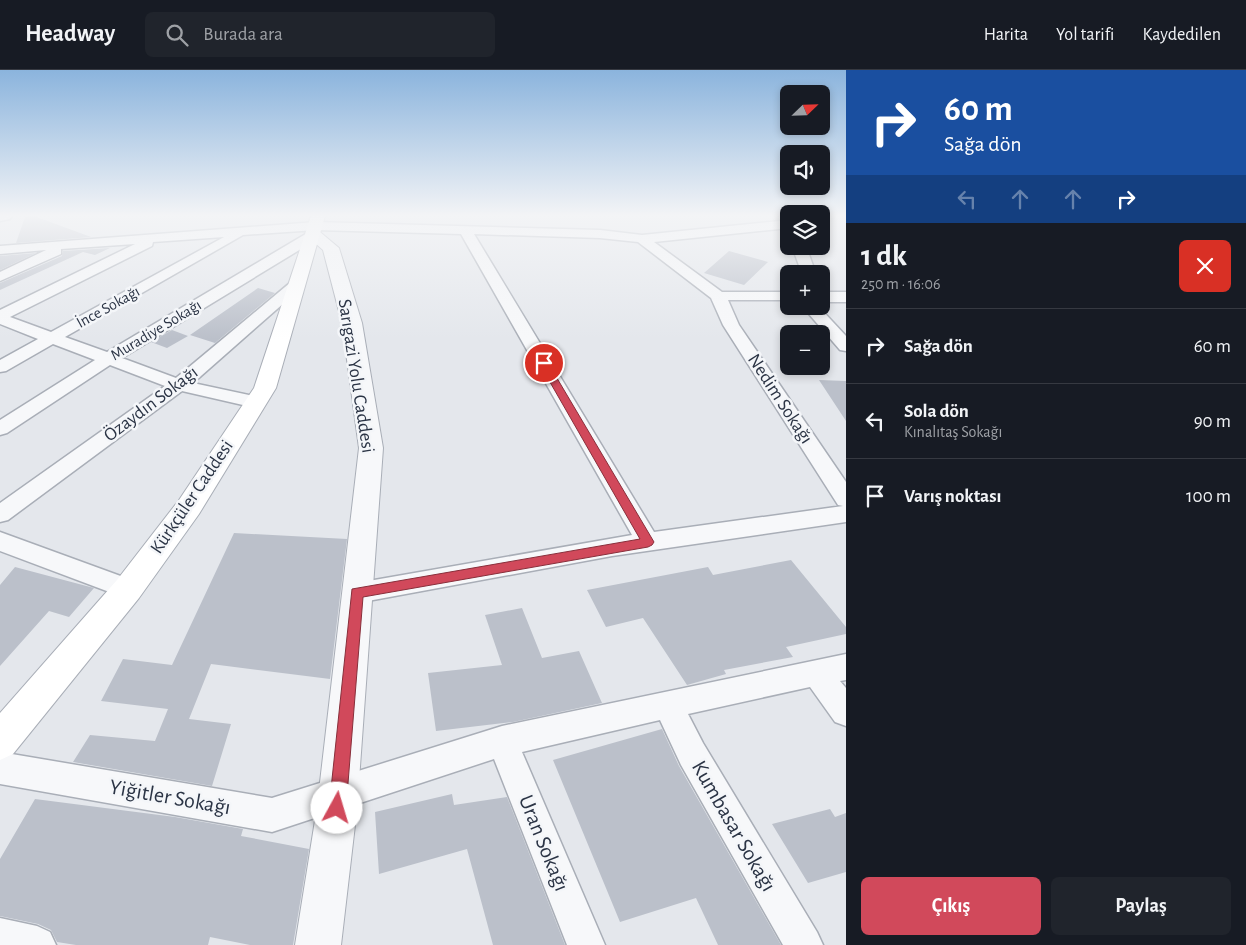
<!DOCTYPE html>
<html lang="tr">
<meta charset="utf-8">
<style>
:root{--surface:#171b24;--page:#20242c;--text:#f1f3f6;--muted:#9ea1a6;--line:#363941;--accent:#d1495b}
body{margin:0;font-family:"Alegreya Sans",sans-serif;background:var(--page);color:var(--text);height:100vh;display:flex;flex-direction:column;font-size:19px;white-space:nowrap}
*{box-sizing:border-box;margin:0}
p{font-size:16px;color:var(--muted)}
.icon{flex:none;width:28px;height:28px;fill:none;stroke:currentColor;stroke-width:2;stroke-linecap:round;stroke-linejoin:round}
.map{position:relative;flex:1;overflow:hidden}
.sheet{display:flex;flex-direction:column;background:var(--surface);width:400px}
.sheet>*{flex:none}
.hud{background:#1a4fa0;color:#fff;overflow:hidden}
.needle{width:32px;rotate:67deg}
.controls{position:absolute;left:780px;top:15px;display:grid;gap:10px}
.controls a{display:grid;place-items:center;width:50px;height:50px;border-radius:8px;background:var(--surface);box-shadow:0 2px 8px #0003;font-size:25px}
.pin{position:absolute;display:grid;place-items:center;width:42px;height:42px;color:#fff;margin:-21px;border:2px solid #fff;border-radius:50%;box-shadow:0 1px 5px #0007}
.me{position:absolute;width:55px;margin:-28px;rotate:6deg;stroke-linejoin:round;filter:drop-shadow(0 0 4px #0008)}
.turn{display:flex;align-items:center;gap:18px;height:105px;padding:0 15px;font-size:22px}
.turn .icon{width:65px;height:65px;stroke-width:2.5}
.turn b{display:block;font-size:35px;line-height:42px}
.lanes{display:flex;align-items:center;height:48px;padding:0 15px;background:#0003;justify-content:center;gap:25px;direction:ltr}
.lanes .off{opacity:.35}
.round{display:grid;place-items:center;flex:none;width:52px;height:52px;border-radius:8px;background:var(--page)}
.overview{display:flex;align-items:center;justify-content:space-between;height:85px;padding:0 15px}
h1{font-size:30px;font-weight:600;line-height:38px}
.cta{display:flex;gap:10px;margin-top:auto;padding:10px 15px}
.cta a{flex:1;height:58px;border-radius:8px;background:var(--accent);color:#fff;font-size:20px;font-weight:600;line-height:58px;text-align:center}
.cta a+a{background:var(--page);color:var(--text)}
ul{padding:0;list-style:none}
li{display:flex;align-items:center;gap:15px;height:75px;padding:0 15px;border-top:1px solid var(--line)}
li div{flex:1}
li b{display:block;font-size:19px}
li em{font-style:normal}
header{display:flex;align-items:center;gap:30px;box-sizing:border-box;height:70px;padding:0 25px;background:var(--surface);border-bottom:1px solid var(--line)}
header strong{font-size:24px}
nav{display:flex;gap:28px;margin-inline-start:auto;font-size:18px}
.search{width:350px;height:45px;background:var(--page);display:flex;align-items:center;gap:12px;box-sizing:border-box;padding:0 18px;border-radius:8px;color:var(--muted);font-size:19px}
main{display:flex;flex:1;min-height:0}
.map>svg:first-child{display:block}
</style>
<header>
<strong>Headway</strong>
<div class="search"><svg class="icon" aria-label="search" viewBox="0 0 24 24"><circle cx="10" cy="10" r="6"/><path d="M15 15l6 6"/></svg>Burada ara</div>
<nav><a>Harita</a><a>Yol tarifi</a><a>Kaydedilen</a></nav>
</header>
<main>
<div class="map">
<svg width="846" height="875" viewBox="0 0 846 875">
<rect width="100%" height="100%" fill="#e4e7ec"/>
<path fill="#bbc0ca" d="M34,146l57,21 -75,6 9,-26z
M110,178l-15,7 -12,-3 -83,38v-7l62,-27 1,-5z
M729,181l39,11 -24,23 -40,-12z
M36,183l-36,17v-14z
M258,218l17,5 -60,50 -25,-8z
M172,260l16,6 -21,12 -16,-6z
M819,310l27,1v40z
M234,463l113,6 -17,140 -119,-15 -22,55 42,5 -19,62 -139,-24 17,-27 65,6 13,-32 -67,-8 22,-42 49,6z
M791,490l55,67v7l-60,13 7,10 -69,13 2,4 -39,11 -44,-67 -37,9 -19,-37 121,-23 5,8z
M15,497l79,21 -25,29 -20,-6 -49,55v-81z
M522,538l20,50 37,-7 23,52 -89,19 -77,9 -8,-58 74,-8 -17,-50z
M662,659l17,37 102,179h-63l-22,-47 -76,24 -67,-162z
M452,724l2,11 53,-8 58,148h-72l-26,-96 -88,25 -4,-62z
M35,729l140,18 68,12 -2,7 68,13 -16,96h-43l-40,-8 -2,8h-132l-19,-3 -6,-12 -13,-6 -38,-8v-57z
M830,739l5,8 11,-4v59l-38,11 -36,-59z"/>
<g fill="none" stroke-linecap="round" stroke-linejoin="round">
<defs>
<path id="minor" d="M0,146h12l-2,3 -10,2z
M789,150v8l-135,14 68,50h67v8h-61l11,25 107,157v40l-234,34 -255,47 -9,-3 -4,-7 4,-7 9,-3 275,-48 -171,-301 -145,-4 -73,5 -178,102 42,15 202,-120h10l1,3 -1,3 -197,120 54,20 115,-96h10l2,3 -2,3 -108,95 70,15 2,4 -2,4 -7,2 -74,-17 -174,129 -8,2v-19l165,-117 -55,-21 -103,68 -7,2v-15l95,-60 -42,-16 -47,27 -6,1v-12l38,-21 -38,-15v-14l135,-66 -74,5v5l-61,27v-9l46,-22 -46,4v-8l316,-24 284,8 42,5zM474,164l126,4 38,4 73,56 12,27 115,180 5,1 -189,26zM224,167l-173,95 -41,-15 142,-71 1,-4z
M792,176h14l10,28h-14z
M821,222h25v10h-25z
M802,236h16l28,30v15l-6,-1z
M0,462l137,50 4,7 -4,7 -9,3 -128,-48z
M846,584v26l-6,1 6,7v38l-11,-4 -25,-35 -122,27 15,29 114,189 6,13h-40l-102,-180 -21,-45 -138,32 83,193h-38l-73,-186 -222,73 -272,-48v-32l272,46 230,-72z
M0,848l37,8 13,6 6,13h-56z"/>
<path id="tertiary" d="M314,160l6,2 19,16 23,75 21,125 -26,360 -16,137h-46l22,-137 42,-360 -17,-125 -19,-73 -17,-15 2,-3z"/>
<path id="secondary" d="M311,146h14l-49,172 -77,126 -60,84 -126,156 -13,6v-47l117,-133 62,-80 75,-112z"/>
</defs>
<use href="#minor" stroke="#a9aeb7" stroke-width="3"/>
<use href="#tertiary" stroke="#a9aeb7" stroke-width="2"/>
<use href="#secondary" stroke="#a9aeb7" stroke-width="2"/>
<use href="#minor" fill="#f7f8fa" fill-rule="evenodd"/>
<use href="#tertiary" fill="#f7f8fa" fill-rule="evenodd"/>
<use href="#secondary" fill="#fff" fill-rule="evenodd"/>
</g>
<linearGradient id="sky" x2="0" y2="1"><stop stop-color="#8bb4dd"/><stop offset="0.54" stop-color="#f3f4f6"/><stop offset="1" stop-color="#f3f4f6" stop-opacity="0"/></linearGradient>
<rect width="846" height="269" fill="url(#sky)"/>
<path fill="#d1495b" stroke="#882f3b" d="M544,290l4,3 106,179 -2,3 -4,2 -285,50 -17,211 -3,6 -6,2 -6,-2 -2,-6 23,-219 288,-50 -101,-176z"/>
<g text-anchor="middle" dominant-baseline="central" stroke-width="5" stroke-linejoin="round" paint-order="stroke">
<g font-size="16" fill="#2b3445" stroke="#f4f6f9">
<text transform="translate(108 237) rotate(-29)">İnce Sokağı</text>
<text transform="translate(156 260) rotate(-31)">Muradiye Sokağı</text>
</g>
<g font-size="19" fill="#2b3445" stroke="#f4f6f9">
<text transform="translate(356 306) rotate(81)">Sarıgazi Yolu Caddesi</text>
<text transform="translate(780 329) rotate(57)">Nedim Sokağı</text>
<text transform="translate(151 334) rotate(-37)">Özaydın Sokağı</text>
<text transform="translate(192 427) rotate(-56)">Kürkçüler Caddesi</text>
</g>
<g font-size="22" fill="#2b3445" stroke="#f4f6f9">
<text transform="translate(170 727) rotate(10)">Yiğitler Sokağı</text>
<text transform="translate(734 756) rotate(60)">Kumbasar Sokağı</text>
<text transform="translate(544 773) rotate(68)">Uran Sokağı</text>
</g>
</g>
</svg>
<div class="controls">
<a><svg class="needle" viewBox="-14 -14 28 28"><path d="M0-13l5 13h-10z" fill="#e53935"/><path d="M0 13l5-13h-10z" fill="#9ea1a6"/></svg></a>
<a><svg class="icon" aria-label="sound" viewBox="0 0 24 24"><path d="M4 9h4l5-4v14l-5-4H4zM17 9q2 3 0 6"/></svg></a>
<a><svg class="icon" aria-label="layers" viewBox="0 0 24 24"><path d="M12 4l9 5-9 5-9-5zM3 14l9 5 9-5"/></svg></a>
<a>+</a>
<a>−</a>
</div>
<div class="pin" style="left:544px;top:293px;background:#d93025"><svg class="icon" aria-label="arrive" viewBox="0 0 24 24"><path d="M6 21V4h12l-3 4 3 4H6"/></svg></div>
<svg class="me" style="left:337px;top:738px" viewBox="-20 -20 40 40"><circle r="19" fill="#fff"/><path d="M0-13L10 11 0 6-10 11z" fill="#d1495b"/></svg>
</div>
<section class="sheet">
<div class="hud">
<div class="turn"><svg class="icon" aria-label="right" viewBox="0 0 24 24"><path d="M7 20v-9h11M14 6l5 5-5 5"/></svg><div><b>60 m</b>Sağa dön</div></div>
<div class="lanes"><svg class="icon off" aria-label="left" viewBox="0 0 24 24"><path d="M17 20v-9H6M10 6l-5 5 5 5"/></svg><svg class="icon off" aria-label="ahead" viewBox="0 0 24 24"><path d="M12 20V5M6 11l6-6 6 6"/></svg><svg class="icon off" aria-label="ahead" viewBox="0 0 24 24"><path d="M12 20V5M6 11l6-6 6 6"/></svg><svg class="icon" aria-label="right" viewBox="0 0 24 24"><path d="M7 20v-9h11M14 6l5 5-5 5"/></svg></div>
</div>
<div class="overview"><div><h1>1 dk</h1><p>250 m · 16:06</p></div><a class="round" style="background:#d93025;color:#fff"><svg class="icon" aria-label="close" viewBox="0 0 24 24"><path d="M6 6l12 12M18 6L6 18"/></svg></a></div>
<ul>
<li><svg class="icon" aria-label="right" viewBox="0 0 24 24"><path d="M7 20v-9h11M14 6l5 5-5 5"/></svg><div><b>Sağa dön</b></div><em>60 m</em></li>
<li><svg class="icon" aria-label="left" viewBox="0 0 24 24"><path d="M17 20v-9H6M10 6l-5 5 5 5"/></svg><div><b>Sola dön</b><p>Kınalıtaş Sokağı</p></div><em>90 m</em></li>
<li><svg class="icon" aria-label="arrive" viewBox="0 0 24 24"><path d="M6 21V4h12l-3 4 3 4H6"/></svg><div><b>Varış noktası</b></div><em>100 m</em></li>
</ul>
<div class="cta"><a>Çıkış</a><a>Paylaş</a></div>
</section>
</main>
